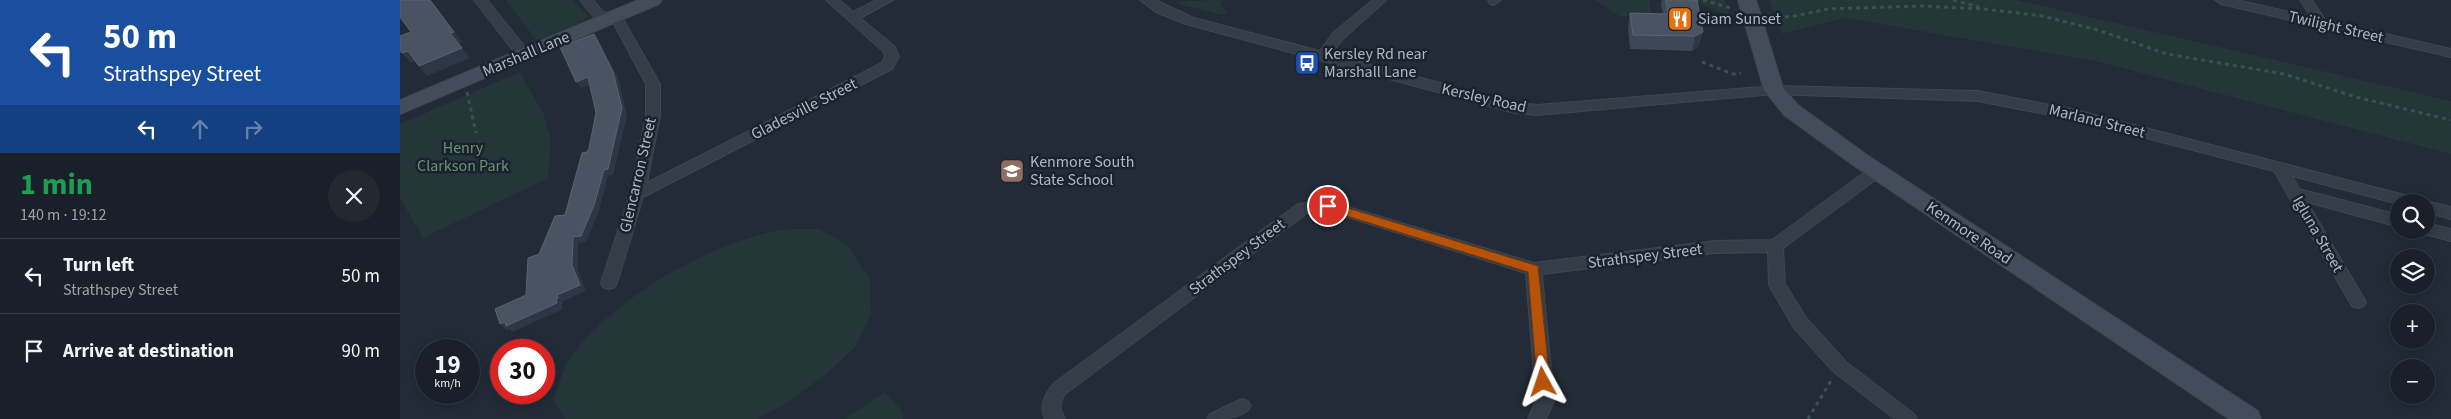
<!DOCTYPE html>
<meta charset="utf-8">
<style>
:root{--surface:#1a2029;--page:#232831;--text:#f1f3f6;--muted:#9fa3a8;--line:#383e46}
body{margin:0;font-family:"Source Sans 3",sans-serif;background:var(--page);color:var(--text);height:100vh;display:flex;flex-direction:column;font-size:19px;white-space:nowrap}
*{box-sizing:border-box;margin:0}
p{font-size:16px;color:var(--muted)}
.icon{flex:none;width:28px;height:28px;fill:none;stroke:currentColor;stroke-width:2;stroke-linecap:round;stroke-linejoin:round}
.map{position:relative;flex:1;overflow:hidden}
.side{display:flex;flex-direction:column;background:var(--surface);width:400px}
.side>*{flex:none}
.banner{background:#1a4fa0;color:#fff;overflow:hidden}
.buttons{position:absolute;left:1990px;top:194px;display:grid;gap:10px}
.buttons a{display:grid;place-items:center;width:45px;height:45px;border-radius:50%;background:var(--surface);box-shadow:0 2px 12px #0003,0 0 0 1px var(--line);font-size:25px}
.speed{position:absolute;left:15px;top:339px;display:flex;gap:10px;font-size:25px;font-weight:700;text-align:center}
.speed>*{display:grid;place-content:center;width:65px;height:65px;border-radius:50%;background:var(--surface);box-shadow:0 2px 12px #0003,0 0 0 1px var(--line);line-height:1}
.speed small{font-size:12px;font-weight:400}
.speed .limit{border:8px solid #d22;background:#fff;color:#111}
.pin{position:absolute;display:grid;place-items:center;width:42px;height:42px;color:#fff;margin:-21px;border:2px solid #fff;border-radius:50%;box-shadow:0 1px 5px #0007}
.me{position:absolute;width:55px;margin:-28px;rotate:355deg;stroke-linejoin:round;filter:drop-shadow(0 0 4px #0008)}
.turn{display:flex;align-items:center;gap:18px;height:105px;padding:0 20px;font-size:22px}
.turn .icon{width:65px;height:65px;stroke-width:2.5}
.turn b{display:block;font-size:35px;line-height:42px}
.lanes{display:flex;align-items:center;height:48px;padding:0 20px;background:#0003;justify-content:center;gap:25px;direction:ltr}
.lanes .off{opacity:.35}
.round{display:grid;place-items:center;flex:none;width:52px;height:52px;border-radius:26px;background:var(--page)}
.head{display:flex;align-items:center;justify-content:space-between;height:85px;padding:0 20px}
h1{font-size:30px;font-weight:700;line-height:38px;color:#1e9e55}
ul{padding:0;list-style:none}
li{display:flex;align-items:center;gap:15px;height:75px;padding:0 20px;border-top:1px solid var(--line)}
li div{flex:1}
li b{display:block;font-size:19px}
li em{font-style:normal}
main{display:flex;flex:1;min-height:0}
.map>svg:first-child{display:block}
</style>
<main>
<section class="side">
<div class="banner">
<div class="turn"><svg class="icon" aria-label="left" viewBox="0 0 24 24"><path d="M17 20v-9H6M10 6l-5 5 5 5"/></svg><div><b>50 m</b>Strathspey Street</div></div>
<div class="lanes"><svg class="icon" aria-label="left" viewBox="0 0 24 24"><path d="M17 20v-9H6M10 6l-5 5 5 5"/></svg><svg class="icon off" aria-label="ahead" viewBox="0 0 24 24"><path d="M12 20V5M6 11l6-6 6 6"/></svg><svg class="icon off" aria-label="right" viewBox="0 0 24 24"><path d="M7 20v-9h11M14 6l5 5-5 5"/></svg></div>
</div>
<div class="head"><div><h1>1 min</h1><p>140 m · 19:12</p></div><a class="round"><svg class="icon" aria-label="close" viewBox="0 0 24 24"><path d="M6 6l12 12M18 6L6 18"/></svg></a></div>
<ul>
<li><svg class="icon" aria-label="left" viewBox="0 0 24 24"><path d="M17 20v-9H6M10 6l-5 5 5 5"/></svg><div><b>Turn left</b><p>Strathspey Street</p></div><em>50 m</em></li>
<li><svg class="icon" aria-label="arrive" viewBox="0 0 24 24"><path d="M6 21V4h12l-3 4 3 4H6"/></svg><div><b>Arrive at destination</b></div><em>90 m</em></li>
</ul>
</section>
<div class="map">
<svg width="2051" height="419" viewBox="0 0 2051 419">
<rect width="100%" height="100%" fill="#222b37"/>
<path fill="#243638" d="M106,0h67l16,17 -35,19 -18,4z
M824,0l-3,4 6,9 -5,2 -43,-11 -2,-3z
M1195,0h54l2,17 -32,-1z
M1292,0h33l5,17z
M1369,0h248l434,101v53l-356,-93 -250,-43 -63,16z
M120,72l24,43 7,26 -3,37 -125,60 -23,-40v-74z
M420,229l27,16 23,34 1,36 -15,31 -29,28 -47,33 -24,12h-191l-12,-19c6,-14 10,-33 19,-45 43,-57 139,-114 210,-125 12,-2 25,-1 38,-1z
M485,392l21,24 -4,3h-58z"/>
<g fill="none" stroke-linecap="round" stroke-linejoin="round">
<defs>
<path id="street" d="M74,0h13l42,52 2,3 -2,3h-10z
M180,0h13l10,12 13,2 7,5 37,65v31l-13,68 235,-120 3,-6 -1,-5 -58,-52h13l14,12 24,-12h16l-33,18 35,29 4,10 -7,12 -249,128 -26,86 -2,4 -6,2 -6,-2 -2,-4 29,-89 16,-79v-31l-32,-60 -5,-3 -14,-2z
M740,0h15l39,18 126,33 13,-18 40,-33h13l-43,39 -12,15 184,49 22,2 237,-19 204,5 98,19 336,87 5,1 2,4 -20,2 -107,-28 7,13 100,26v12l-92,-25 59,100 -2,4 -6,2 -6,-2 -78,-135 -198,-51 -98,-19 -204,-7 -237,21 -22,-2 -329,-89 -30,-12z
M1088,0h13l-7,5 -4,-1z
M1815,0h22l74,17 -11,-17h12l13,20 126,29v8l-230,-53z
M1477,166l5,1 2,4 -2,4 -99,73 2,36 21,34 40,44 68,52 3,5h-22l-61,-47 -40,-44 -25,-43 -1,-33 -53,1 -173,21 12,127 -8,18h-18l8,-18 -10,-128 -198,-62 -21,2 -242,181c-7,10 -5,15 0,25h-20c-6,-14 0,-24 8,-35l245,-180 30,-3 206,62 181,-22 57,-1 100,-73z
M2026,201l25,6v12l-25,-7v-10h-5z
M2026,223l25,6v12l-30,-8 -2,-3h7z
M842,399l6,2 3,5c-8,13 -29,13 -44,13l3,-5z"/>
<path id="secondary" d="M238,0h24l-3,4 -259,110v-14z
M1338,0h18l27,88 15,17 69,50 391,256 3,8h-32l-376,-254 -69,-50 -20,-25z"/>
</defs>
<use href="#street" stroke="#3e4651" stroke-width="2"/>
<use href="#secondary" stroke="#3e4651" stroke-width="2"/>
<path stroke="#3c4f51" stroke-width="3" stroke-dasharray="4 4" stroke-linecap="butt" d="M1303,0l28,8
M1553,0l26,7
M1369,15l21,2 38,-8 93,-3 63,3 58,7 56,14 69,24 117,20 72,23 95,23
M1302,62l31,12 8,-1
M67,92l9,41
M1408,419l24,-40"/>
<use href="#street" fill="#353d48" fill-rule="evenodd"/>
<use href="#secondary" fill="#434c5b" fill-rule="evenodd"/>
</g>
<path fill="#3d4756" d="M1262,0h35l2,46 -7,5 -62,-2 -2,-21 2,-15 33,1 -2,-9z"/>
<path fill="#2d3745" d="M30,0l32,42 -3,1 -9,-10z
M1303,32l-4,14 -7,5 3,-15z
M194,34l5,7 19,37 9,37 -14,60 -5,1 -9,35 -13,31 -8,1v28l8,20 -24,11 1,2 -2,1 2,4 -51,23 -3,-3 -3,1 -6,-6 56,-25 1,-4 15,-30 1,-28 31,-67z
M62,48l8,10 -43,18 -8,-10z
M8,51l8,10 -5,2 -9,-10z
M188,77l5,7 -12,4 -5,-6z"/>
<path fill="#495362" stroke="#596371" d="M0,0h30l24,32 -4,1 12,15 -43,18 -11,-15 -6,2 -2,-3v-14l11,-4 -11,-15z
M1266,0h31l6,32 -8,4 -62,-1 -3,-22 38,1z
M194,34l19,38 9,36 -14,61 -4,1 -10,35 -13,31 -8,1 -1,28 8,20 -23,10 1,3 -2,1 1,4 -51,23 -1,-4 -5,2 -5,-15 31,-14 2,-37 11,-4 16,-38 10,-1 17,-62 5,-1 2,-4 7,-35 -8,-36 -12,5 -16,-35z"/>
<path fill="#b45309" stroke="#753606" d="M928,202l210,64 12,116 -2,4h-9l-2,-4 -9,-110 -204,-63v-6z"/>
<defs>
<symbol id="restaurant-square" viewBox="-11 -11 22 22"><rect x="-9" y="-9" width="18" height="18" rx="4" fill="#e8710a" stroke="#1b222d"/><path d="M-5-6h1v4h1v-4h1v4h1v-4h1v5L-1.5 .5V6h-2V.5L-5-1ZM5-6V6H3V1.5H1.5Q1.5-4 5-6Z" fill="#fff"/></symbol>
<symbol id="bus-square" viewBox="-11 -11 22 22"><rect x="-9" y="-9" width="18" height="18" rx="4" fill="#1a4fb4" stroke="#1b222d"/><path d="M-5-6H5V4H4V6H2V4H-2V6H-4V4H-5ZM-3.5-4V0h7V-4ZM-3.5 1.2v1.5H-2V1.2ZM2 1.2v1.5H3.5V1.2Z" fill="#fff"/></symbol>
<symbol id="school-square" viewBox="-11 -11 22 22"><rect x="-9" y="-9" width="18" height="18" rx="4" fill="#8d6e63" stroke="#1b222d"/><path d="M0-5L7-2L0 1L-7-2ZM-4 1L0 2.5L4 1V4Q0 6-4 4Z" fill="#fff"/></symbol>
</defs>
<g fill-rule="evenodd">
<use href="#restaurant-square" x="1266" y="5" width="28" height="28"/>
<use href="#bus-square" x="893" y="49" width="28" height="28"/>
<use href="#school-square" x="598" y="157" width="28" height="28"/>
</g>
<g text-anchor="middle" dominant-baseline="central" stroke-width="5" stroke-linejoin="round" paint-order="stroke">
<g font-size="16" fill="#b0b7c4" stroke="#1b222d" text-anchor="start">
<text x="1298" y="19">Siam Sunset</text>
<text x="924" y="54">Kersley Rd near<tspan x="924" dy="18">Marshall Lane</tspan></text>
<text x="630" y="162">Kenmore South<tspan x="630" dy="18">State School</tspan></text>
</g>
<g font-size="16" fill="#b0b7c4" stroke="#1b222d">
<text transform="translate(1936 27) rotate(13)">Twilight Street</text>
<text transform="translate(126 54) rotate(-23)">Marshall Lane</text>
<text transform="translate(1084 98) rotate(13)">Kersley Road</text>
<text transform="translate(404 109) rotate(-27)">Gladesville Street</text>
<text transform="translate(1697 121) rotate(14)">Marland Street</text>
<text transform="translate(238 175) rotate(-77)">Glencarron Street</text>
<text transform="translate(1569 233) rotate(34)">Kenmore Road</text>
<text transform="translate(1918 234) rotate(60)">Igluna Street</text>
<text transform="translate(1245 256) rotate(-7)">Strathspey Street</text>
<text transform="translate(837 257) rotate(-37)">Strathspey Street</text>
</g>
<g font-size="16" fill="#689473" stroke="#1b222d">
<text x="63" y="148">Henry<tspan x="63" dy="18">Clarkson Park</tspan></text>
</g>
</g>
</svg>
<div class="buttons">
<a><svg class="icon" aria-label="search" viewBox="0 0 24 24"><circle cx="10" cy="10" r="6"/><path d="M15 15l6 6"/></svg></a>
<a><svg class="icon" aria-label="layers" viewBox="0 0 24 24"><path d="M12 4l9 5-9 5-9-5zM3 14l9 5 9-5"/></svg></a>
<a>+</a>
<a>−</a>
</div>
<div class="speed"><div>19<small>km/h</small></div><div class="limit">30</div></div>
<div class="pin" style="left:928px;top:206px;background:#d93025"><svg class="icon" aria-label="arrive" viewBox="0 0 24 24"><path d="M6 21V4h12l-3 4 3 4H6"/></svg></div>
<svg class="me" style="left:1143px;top:382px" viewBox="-20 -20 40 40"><path d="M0-17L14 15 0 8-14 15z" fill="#b45309" stroke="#fff" stroke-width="4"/></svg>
</div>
</main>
